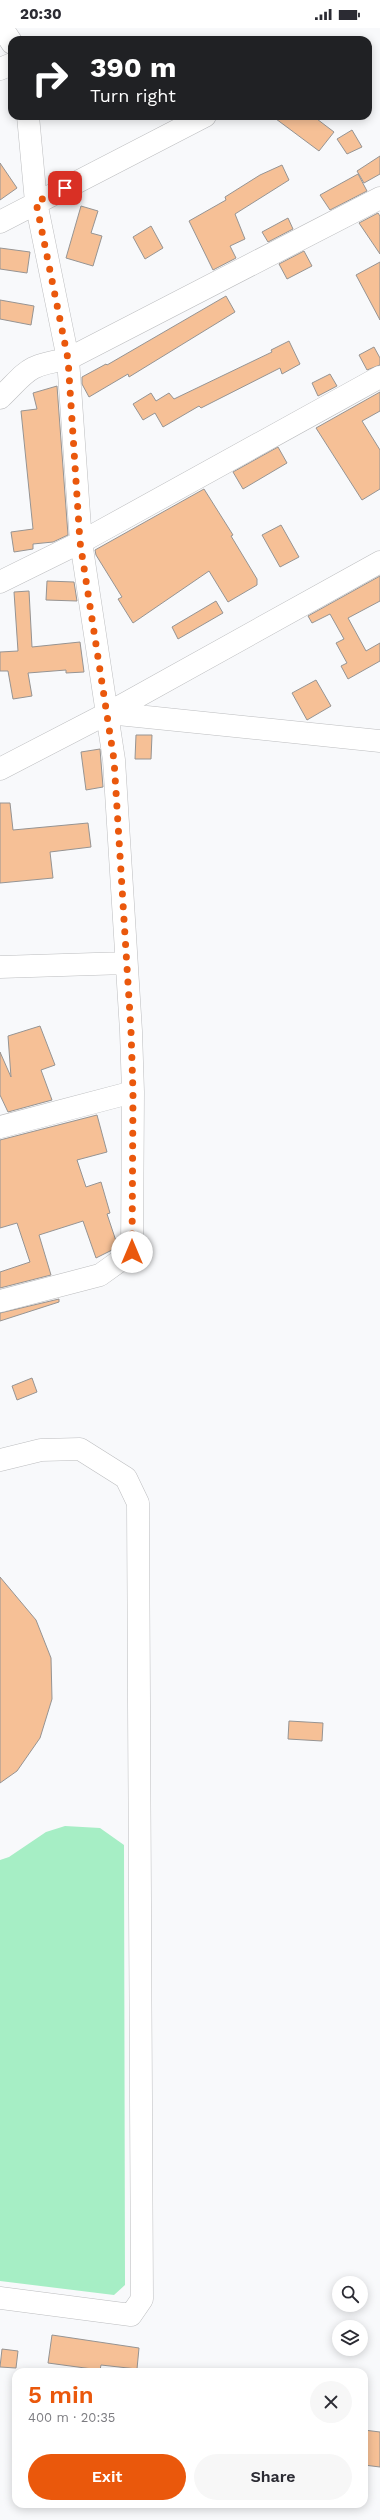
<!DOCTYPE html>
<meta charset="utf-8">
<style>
:root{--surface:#fff;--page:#f7f7f7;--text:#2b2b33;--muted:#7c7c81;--accent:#ea580c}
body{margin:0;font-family:"Work Sans",sans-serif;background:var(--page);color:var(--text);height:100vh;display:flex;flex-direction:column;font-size:15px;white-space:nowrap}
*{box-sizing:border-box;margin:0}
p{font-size:13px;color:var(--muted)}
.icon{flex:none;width:22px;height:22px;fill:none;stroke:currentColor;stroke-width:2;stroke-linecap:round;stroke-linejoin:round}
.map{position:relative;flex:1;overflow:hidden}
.panel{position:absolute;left:12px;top:2340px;width:356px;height:140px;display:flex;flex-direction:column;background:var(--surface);border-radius:12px;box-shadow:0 2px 10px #0003}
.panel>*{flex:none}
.guide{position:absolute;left:8px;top:8px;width:364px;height:84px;border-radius:12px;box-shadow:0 2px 10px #0003;background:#202124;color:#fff;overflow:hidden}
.controls{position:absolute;left:332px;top:2248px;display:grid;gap:8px}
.controls a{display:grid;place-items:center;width:36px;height:36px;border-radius:50%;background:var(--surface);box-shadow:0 2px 10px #0003;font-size:20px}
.pin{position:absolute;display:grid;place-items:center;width:34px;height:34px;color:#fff;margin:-17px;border-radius:8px;box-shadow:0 2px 6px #0006}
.me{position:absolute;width:44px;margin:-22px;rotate:0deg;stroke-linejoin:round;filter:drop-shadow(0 0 3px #0008)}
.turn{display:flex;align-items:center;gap:14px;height:84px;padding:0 16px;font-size:18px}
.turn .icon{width:52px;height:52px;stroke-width:2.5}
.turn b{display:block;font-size:28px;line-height:34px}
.round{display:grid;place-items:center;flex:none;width:42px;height:42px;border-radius:21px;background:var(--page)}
.headline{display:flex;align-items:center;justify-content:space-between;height:68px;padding:0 16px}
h1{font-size:24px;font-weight:600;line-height:30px;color:var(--accent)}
.cta{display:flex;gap:8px;margin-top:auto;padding:8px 16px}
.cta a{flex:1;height:46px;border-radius:24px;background:var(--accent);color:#fff;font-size:16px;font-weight:600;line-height:46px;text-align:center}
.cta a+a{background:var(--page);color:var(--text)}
.status{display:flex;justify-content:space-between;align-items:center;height:28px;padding:0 20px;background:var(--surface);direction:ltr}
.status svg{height:11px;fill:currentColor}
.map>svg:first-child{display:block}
</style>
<div class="status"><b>20:30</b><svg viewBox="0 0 49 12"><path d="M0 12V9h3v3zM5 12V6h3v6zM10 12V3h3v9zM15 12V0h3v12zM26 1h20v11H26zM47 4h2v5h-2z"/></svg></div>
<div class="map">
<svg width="380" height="2492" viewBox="0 0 380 2492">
<rect width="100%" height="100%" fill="#f8f9fb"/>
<path fill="#a6eec5" d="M65,1798l35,2 24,17 1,440 -11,10 -114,-14v-421l9,-3 37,-25z"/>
<path fill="#f6c096" stroke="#969493" d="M272,88h41l21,16 -15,19z
M352,102l10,17 -15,7 -10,-15z
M380,128v18l-16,9 -7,-12z
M0,135l17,25 -17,12z
M282,137l7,15 -54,34 10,25 -15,7 6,12 -23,12 -24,-49 37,-21 -1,-3 35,-22z
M358,146l9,17 -37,19 -10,-15z
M81,178l17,5 -7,22 11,3 -9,30 -27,-8z
M378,185l2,3v38l-21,-31z
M288,190l5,11 -25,13 -6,-10z
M151,198l12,22 -18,11 -12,-22z
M0,220l30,4 -3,21 -27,-4z
M304,223l8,15 -25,13 -8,-15z
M380,234v58l-24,-45z
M226,268l9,16 -106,65 -1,-3 -39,23 -7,-13v-7l24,-13 1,1z
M0,272l34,6 -3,19 -31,-6z
M289,313l11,23 -18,10 -2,-6 -79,40 -2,-2 -36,21 -8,-14 -12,7 -10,-16 18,-11 5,8 13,-8 5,6 98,-47 -1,-2z
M374,319l6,11v7l-13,5 -8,-15z
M330,346l7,12 -19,10 -6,-13z
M57,358l11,149 -15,7 -20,2v5l-19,3 -3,-20 22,-3 -12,-118 16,-2 -4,-16z
M380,364v19l-18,10 18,29v39l-18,11 -46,-72z
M278,419l9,16 -44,26 -10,-17z
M204,461l29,46 -2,1 26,43v6l-29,17 -19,-31 -76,52 -15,-24 4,-2 -26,-42 -1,-5z
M281,497l18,32 -19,10 -18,-32z
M380,548v25l-32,17 18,33 14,-8v18l-32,18 -7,-13 6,-3 -11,-20 8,-4 -14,-25 -18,9 -4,-7z
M47,553l27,1 3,19 -31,-1z
M29,563l3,56 48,-5 4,30 -18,1v-3l-38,3 4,23 -19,3 -5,-28h-8v-19l18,-1 -4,-59z
M216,573l7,12 -45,26 -6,-12z
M316,652l15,26 -24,14 -15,-27z
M136,707h16l-1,24h-16z
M100,721l3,38 -17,3 -5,-38z
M0,775h10l3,27 75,-7 3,24 -41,5 3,26 -53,5z
M40,998l15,39 -14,5 11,30 -44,12 -8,-17v-43l11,25 -3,-41z
M97,1087l10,37 -30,8 9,27 15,-5 9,31 -3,1 11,33 -22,11 -13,-37 -44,14 12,40 -51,13v-16l30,-10 -13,-39 -17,5v-88z
M59,1271v3l-59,19v-8z
M32,1350l5,14 -20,8 -5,-14z
M0,1549l36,43 15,38 1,41 -12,39 -23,33 -17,12z
M289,1693l34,2 -1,18 -34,-2z
M52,2307l87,13 -2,21 -36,-4 -1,5 -52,-7z
M2,2321l16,2 -2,17 -16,-1z
M364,2402l16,2v35l-16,-2z"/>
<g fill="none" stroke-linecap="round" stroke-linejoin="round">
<defs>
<path id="minor" d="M2,0l10,15
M0,41l12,-5
M0,194l205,-106
M0,370c29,-28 25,-32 68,-39l312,-161
M0,554l81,-40 299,-165
M108,685l272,28
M0,741l108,-56 272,-151
M0,939l126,-4
M0,1099l133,-35
M0,1273l100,-26 32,-23 1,-160 -2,-61 -17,-271 -33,-218 -13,-183 -32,-157 -8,-86
M0,1432l41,-10 39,-1 46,29 12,25 4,796 -11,16 -131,-17"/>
</defs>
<use href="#minor" stroke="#bcbdbf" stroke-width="23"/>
<use href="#minor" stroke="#fff" stroke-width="22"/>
</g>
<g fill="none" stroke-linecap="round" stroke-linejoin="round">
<path stroke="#ea580c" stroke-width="7" stroke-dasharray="0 12.6" d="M65,160l-29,14 32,157 12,183 34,218 17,271 2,61 -1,160"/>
</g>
</svg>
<div class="controls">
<a><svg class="icon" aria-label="search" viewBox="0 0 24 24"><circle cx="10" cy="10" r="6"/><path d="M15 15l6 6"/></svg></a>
<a><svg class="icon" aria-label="layers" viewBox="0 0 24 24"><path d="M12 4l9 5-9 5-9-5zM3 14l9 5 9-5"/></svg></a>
</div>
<div class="pin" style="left:65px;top:160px;background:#d93025"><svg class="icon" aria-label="arrive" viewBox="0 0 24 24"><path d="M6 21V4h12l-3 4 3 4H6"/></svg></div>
<svg class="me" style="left:132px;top:1224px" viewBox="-20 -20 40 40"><circle r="19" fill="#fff"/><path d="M0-13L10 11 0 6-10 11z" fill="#ea580c"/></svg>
<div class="guide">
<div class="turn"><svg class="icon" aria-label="right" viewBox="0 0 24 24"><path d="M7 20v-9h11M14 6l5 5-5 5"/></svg><div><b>390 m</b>Turn right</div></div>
</div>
<section class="panel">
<div class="headline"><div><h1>5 min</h1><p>400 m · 20:35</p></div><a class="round"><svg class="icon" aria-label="close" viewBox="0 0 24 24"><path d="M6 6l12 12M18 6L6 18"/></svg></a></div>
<div class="cta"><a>Exit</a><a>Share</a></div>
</section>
</div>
